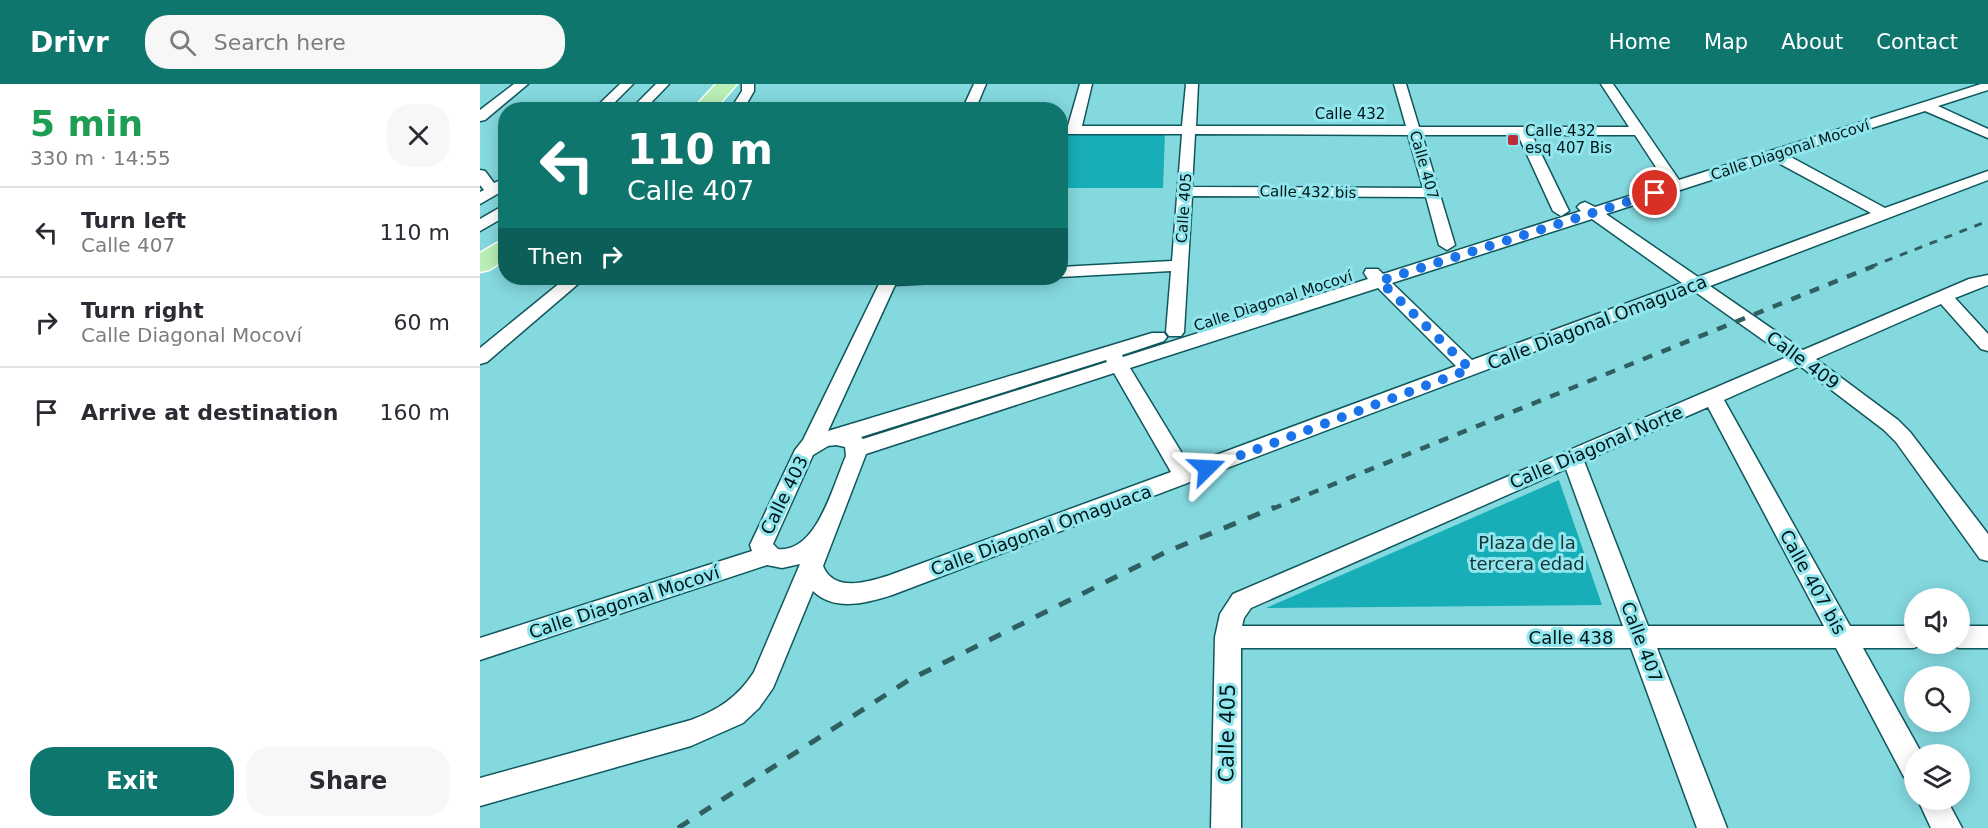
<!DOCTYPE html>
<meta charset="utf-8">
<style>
:root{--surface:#fff;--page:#f7f7f7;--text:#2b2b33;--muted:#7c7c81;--line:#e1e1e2;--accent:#0f766e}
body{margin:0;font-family:"DejaVu Sans",sans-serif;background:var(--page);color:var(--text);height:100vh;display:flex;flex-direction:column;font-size:22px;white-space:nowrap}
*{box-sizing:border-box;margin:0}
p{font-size:20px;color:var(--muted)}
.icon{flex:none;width:33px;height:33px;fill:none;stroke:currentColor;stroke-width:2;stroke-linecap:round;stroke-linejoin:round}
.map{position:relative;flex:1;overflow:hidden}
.sheet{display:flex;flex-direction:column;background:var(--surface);width:480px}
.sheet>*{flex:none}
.top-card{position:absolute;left:18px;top:18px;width:570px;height:183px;border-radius:24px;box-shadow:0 3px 15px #0003;background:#0f766e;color:#fff;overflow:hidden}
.buttons{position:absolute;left:1424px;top:504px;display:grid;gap:12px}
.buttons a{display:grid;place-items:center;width:66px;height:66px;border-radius:50%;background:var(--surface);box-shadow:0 3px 15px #0003;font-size:30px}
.pin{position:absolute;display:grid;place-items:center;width:51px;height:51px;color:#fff;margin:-26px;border:3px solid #fff;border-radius:50%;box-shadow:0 2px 6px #0007}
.me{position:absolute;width:66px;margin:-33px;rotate:69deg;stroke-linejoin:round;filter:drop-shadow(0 0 4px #0008)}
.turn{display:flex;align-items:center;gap:21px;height:126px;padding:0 30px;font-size:27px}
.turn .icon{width:78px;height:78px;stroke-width:2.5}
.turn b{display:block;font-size:42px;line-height:51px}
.then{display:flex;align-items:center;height:57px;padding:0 30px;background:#0003;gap:12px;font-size:22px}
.round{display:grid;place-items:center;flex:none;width:63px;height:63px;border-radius:24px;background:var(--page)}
.headline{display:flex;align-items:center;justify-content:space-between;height:102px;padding:0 30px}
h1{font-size:36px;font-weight:800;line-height:45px;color:#1e9e55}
.primary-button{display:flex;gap:12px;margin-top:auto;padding:12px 30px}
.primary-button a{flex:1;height:69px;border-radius:24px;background:var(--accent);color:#fff;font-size:24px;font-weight:800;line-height:69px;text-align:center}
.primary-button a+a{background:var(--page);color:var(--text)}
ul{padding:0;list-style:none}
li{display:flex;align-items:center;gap:18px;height:90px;padding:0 30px;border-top:2px solid var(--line)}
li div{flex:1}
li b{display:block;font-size:22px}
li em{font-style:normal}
header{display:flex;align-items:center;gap:36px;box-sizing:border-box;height:84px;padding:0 30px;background:var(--accent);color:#fff}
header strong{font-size:28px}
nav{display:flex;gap:33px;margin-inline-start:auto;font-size:21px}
.search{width:420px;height:54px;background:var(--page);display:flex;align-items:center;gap:15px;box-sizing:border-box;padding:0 21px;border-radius:24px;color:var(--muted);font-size:22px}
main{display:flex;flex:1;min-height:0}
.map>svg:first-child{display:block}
</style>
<header>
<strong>Drivr</strong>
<div class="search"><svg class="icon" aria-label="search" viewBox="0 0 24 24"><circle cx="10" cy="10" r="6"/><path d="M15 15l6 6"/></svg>Search here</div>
<nav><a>Home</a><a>Map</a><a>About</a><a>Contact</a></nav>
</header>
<main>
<section class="sheet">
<div class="headline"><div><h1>5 min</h1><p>330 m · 14:55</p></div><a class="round"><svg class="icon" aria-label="close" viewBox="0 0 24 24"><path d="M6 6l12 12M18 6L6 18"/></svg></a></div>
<ul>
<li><svg class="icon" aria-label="left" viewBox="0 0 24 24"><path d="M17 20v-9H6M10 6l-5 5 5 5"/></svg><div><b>Turn left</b><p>Calle 407</p></div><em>110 m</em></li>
<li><svg class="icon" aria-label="right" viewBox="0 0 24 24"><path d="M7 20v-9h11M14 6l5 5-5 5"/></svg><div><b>Turn right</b><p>Calle Diagonal Mocoví</p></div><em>60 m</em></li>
<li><svg class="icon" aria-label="arrive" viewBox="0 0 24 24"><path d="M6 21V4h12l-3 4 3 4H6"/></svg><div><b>Arrive at destination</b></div><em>160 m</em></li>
</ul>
<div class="primary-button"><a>Exit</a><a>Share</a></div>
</section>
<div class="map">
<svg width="1508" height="744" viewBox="0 0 1508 744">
<rect width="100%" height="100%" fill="#84d9df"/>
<path fill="#17aeb8" d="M581,49h104l-2,55h-102z
M1079,396l43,125 -336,3z"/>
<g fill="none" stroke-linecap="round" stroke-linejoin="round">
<defs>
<path id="street" d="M34,0h14l-43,36 -5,1v-11z
M140,0h13l-26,26h-14z
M176,0h13l-25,26h-14z
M262,0h12v7l-11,19h-13l12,-19z
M494,0h12l-11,26h-13z
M600,0h12l-10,42h100l4,-42h12l-2,42h210l-12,-42h12l13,43h210l-28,-43h12l66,96 302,-96h7v6l-50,16 50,23v9l-63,-27 -138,44 98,53 103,-37v9l-278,106 93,64 166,-71 19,-4v10l-33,13 33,36v17l-7,-2 -40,-45 -125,55 82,61 12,12 78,102v27l-8,-2 -84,-117 -12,-12 -84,-64 -76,34 126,226h64v18h9l-9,4h-51l59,106h-8v27l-10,-4 -68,-129h-179l70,180h-30l-66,-180h-390v180h-30l4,-191 5,-23 13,-20 554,-237 -93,-66 -802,304c-25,8 -58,17 -79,-4l-40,97 -14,20 -16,15 -52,23 -211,60v-28l211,-58c27,-10 47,-23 63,-48l46,-108 -18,4 -15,-3 -287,95v-22l272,-87 -2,-6 45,-95 8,-10 79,-162h62l-3,4 -6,1 -40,2 -67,146 324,-98h12l3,4 -3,4 -42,14 1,2 245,-78 -4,-6 2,-4h12l5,5 198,-63 -4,-4 3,-3 5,-2 10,5 72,-23 -32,-49h-103l37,76 -8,5 -8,-5 -35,-76h-96l33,110 -8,5 -8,-5 -13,-48 -234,-1 -8,136 -3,4h-12l-3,-4 5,-61 -111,6v-10l112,-6 10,-127h-122v-8h8zM715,50l213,1 15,53 -231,-1zM1293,76l98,53 -173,64 -92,-63zM1112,135l90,64 -210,77 -80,-77zM898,204l78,78 -267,99 -59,-97zM626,276l1,2 -244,77 -2,-2zM634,289l57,99 -281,103c-22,7 -56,18 -67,-9l43,-112zM1228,323l116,219h-176l-64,-165zM356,361l9,2 1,9c-13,29 -29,97 -68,93l-5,-5 40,-89 15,-9zM1086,385l57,157h-381l2,-8 7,-10z
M0,86l5,1 9,12 12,-5v11l-26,15v-12l4,-2 -4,-5z
M26,120v12l-26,15v-12z
M86,194h19l-98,84 -7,2v-16z
M1479,542h29v22h-29l-9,-3 9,-1z
M1438,716h29l15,28h-31z"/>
<path id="primary" d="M236,0h21l-23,26h-22z
M26,156v19l-17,11 -9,2v-19l17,-10z"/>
</defs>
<use href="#street" stroke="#0f575c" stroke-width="3"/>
<use href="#primary" stroke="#fff" stroke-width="3"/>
<use href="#street" fill="#fff" fill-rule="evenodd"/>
<use href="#primary" fill="#b9efb4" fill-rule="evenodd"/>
<path stroke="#315e61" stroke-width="3" stroke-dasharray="8 8" stroke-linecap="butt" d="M1390,183l118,-46"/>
<path stroke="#315e61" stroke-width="4.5" stroke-dasharray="10 10" stroke-linecap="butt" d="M792,425l602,-243"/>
<path stroke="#315e61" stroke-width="5" stroke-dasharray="13 13" stroke-linecap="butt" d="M198,744l231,-148 257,-128 109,-45"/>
</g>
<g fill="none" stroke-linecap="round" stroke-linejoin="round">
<path stroke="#1a73e8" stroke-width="10" stroke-dasharray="0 18" d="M727,384l263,-99 -90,-88 275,-88"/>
</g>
<rect fill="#bc2b37" stroke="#91e6ed" stroke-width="2" x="1027" y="50" width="12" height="12" rx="3"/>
<g text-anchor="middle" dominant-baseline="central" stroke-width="6" stroke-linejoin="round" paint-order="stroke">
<g font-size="15" fill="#001517" stroke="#91e6ed">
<text x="870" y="30">Calle 432</text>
<text transform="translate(1310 66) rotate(-18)">Calle Diagonal Mocoví</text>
<text transform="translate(944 81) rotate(74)">Calle 407</text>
<text transform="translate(828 108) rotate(1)">Calle 432 bis</text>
<text transform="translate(704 124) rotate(-86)">Calle 405</text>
<text transform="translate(793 217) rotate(-18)">Calle Diagonal Mocoví</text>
</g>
<g font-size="15" fill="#001517" stroke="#91e6ed" text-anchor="start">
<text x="1045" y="47">Calle 432<tspan x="1045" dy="17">esq 407 Bis</tspan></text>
</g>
<g font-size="18" fill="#001517" stroke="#91e6ed">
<text transform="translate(1117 238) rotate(-21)">Calle Diagonal Omaguaca</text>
<text transform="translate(1323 276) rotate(36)">Calle 409</text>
<text transform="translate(1116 363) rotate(-23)">Calle Diagonal Norte</text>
<text transform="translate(304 411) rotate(-64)">Calle 403</text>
<text transform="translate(561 446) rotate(-20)">Calle Diagonal Omaguaca</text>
<text transform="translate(1333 498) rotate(61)">Calle 407 bis</text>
<text transform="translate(144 518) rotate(-18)">Calle Diagonal Mocoví</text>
<text x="1091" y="553">Calle 438</text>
<text transform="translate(1162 558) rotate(69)">Calle 407</text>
</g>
<g font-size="18" fill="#123437" stroke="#91e6ed">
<text x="1047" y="458">Plaza de la<tspan x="1047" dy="21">tercera edad</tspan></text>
</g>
<g font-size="21" fill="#001517" stroke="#91e6ed">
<text transform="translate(747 649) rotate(-89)">Calle 405</text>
</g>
</g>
</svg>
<div class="buttons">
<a><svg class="icon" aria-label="sound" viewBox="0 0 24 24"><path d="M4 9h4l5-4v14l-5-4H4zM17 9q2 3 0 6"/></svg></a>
<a><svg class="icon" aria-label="search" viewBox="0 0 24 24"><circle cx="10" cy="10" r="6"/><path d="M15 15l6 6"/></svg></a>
<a><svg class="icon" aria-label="layers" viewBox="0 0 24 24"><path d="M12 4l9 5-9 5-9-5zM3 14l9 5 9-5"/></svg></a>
</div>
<div class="pin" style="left:1175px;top:109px;background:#d93025"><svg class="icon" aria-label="arrive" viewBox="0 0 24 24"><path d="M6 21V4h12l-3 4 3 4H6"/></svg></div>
<svg class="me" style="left:727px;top:384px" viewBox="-20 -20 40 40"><path d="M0-17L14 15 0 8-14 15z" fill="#1a73e8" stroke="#fff" stroke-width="4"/></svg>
<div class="top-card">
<div class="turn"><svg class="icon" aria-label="left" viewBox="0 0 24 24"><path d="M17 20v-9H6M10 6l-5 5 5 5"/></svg><div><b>110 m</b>Calle 407</div></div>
<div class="then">Then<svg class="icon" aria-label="right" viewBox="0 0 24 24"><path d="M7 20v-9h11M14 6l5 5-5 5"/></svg></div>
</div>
</div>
</main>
